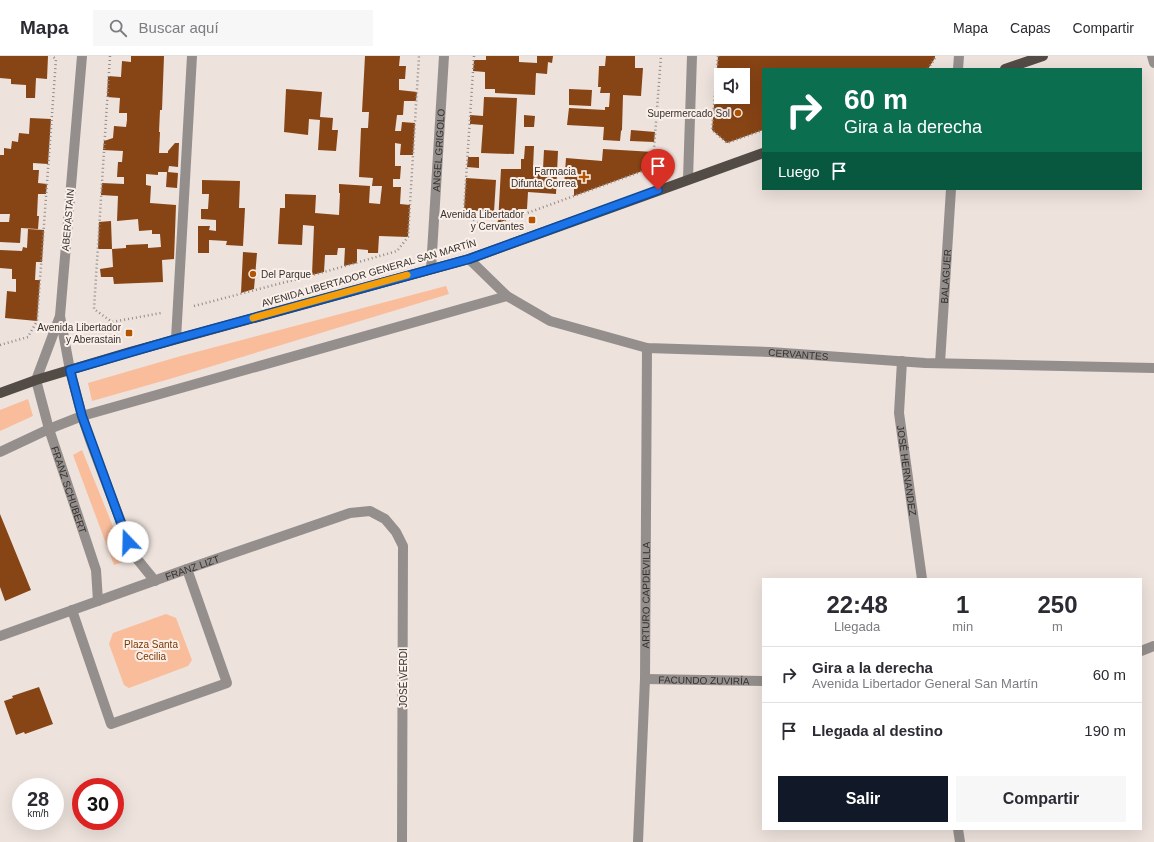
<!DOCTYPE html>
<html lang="es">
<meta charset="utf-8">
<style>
:root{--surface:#fff;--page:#f7f7f7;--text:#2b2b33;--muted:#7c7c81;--line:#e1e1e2;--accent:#111827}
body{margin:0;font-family:Helvetica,sans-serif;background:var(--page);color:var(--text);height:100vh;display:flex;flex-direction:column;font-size:15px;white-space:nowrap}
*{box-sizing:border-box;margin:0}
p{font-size:13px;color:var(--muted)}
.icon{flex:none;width:22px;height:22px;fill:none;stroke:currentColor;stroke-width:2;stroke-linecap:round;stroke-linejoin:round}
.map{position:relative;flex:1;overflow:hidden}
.panel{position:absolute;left:762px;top:522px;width:380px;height:252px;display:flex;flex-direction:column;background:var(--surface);border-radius:0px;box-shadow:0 4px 16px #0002}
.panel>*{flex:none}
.guide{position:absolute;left:762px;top:12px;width:380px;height:122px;border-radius:0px;box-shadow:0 4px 16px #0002;background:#0b6e4f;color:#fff;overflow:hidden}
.buttons{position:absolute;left:714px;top:12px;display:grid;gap:8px}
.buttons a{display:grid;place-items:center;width:36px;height:36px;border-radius:0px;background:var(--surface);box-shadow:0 4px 16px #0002;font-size:20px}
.speed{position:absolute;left:12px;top:722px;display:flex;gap:8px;font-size:20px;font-weight:700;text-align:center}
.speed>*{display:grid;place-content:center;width:52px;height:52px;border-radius:50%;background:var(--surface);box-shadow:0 4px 16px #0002;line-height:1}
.speed small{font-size:10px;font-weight:400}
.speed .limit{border:6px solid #d22;background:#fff;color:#111}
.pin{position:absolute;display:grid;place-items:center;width:34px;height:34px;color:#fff;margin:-41px -17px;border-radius:50% 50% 50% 0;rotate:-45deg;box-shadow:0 0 4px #0007}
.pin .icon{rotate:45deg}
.me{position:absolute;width:44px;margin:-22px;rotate:339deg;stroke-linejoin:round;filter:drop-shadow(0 0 3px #0008)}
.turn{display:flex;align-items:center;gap:14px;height:84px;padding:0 16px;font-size:18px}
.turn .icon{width:52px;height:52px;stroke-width:2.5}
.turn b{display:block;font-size:28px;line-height:34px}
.then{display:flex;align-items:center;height:38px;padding:0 16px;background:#0003;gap:8px;font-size:15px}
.eta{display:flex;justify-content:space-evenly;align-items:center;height:68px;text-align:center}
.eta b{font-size:24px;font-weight:800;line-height:28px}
.cta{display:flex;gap:8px;margin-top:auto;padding:8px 16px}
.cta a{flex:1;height:46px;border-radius:0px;background:var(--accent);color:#fff;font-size:16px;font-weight:800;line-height:46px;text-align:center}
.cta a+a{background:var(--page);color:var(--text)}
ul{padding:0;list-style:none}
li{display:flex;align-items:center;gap:12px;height:56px;padding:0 16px;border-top:1px solid var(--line)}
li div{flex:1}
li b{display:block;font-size:15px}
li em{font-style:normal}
header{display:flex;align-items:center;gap:24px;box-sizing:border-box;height:56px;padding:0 20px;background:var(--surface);border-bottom:1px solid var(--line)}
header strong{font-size:19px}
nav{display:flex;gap:22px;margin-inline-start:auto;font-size:14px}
.search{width:280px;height:36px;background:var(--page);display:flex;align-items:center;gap:10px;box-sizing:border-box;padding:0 14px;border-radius:0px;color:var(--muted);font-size:15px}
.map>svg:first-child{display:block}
</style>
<header>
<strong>Mapa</strong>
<div class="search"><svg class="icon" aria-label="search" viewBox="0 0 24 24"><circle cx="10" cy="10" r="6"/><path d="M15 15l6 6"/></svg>Buscar aquí</div>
<nav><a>Mapa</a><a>Capas</a><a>Compartir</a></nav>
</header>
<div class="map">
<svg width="1154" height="786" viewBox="0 0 1154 786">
<rect width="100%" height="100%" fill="#ede2dc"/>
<path fill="#f9bd9b" d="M446,230l3,8 -276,84 -81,23 -4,-18 93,-27z
M28,343l5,17 -33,15v-21z
M82,394l45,111 -13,4 -41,-110z
M166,558l10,4 16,42 -4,6 -59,22 -5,-3 -15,-41 4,-11z"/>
<path fill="#874415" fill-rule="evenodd" d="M0,0h48l-1,23 -11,-1 -1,20h-9v-13l-15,-1v-5l-11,-1z
M131,0h33l-2,54h-2l-1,22h1l-1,21h9v-2l7,-8h4l-1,24 -9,-1 -1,6 10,1 -1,15 -11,-1 1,-15h-9v3l-12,-1v11l5,1 -1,17 26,2 -2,54 -12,1 1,22 -49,2 -1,-7h-12l-1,-8 13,-2 -1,-18 14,-1v-3l22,-1v4l13,-1 -1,-13h-8v-4l-13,1 -1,-12 -21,2 1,-25 -17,-1 1,-12 22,1v-7h-7l1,-15h4l1,-11 -20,-1 1,-9 9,-3 1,-12 12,1 1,-7v-7h-8l1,-15 -13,-1 1,-21 13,1 1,-16 9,1z
M365,0h35l-1,10h7l-1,13h-6v11l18,2 -1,9h-12l-1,14h-6l-2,16h6l1,-9 13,1 -2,32h-13l1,-11 -6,-1v23h6l-1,13h-7v8h8l-1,17 10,1 -2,32 -29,-1 -1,17h-10v-3l-11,-1v14l-13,3 1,-18h-7l-1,7h-12l-1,17 -12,3 2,-49 -11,-1 -1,20 -24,-1 2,-36h5v-14l31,1 -1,18 24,2 1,-22h-1v-9l31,2 -1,17 11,1 2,-18h-10l1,-8 -14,-1 2,-49h7l1,-16h-7z
M486,0h33v6l18,1v-7h16l-1,7 -4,-1 -1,12 -11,-1 -1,22 -40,-2v-4h-10v-17l-12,-1 1,-11h12z
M606,0h29v12h8l-2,28 -18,-1 -1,35 -1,1 -1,10 -17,-1 1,-13 -37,-2 2,-17 36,2v-3h4l1,-14h-10l1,-6h-3l1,-21h6z
M718,0h217v2l-7,11h-165v61l-36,13 -15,-13zM721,19h22v22h-22z
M286,33l36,3 -2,25 13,1 -1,12h6l-2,21 -18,-1 2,-30 -11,-1 -1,16 -24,-3z
M569,33l23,1 -1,16 -22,-1z
M484,41l33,1 -3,56 -33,-1 2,-28 -13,-1v-9l13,1z
M524,59l11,1 -1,11h-10z
M30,62l21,1 -3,45 -15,-1v7h6l-1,13 9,1 -1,10h-8l-1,22h2l-1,13 -17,-1 -1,15 -20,-1v-20h9l1,-8h-10v-59h4v-7l7,1 1,-8 6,1 1,-9 10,1z
M631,74l24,2 -1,10 -24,-1z
M525,90h9l-1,22 10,1 1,-19 14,1 -2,43 -28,-2 -1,17h-9l-1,7 -19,7 3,-54h20v-10h3z
M603,93l51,3 -1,10 -5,7 -74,27v-10h-10l2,-28 36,3z
M468,101h11v11l-12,-1z
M466,122l30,2 -2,32 -30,-2z
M202,124l38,1 -1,27h6l-2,38 -17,-1 1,-4 -18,-1v13h-11v-27h12l-1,4 7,1v-11l-15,-1v-10h7l1,-15h-7z
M111,165l1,28h-14l1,-27z
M28,173l16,1 -2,32h-6l-1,18h5l-3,41 -32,-3 2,-27 9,1v-13h-4v-10l-12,-1v-18l22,1 1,-4 4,1z
M243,196l14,1 -3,36 -13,4z
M0,458l31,76 -26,11 -5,-14z
M39,631l14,37 -28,10 -1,-2 -8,3 -12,-34 9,-3 -1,-2z"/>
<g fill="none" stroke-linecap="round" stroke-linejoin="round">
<path stroke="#938b87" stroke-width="2.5" stroke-dasharray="1 3" stroke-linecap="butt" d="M110,0l-16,253 18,13 49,-9
M474,0l-10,154 18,18 48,-16 118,-43 5,-7 8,-106
M718,0l-6,74 15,13 36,-13
M928,13l7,-11v-2
M194,250l130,-34 73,-21 11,-14 11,-181
M0,289l28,-8 9,-16 19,-262 -4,-3"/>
<g stroke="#948f8d" stroke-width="10">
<path id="s1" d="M82,0l-22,260 -24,64 13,49 47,141 2,31"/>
<path d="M1152,0l2,7"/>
<path d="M958,13l1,-13"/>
<path d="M688,123l4,-123"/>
<path id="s2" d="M469,203l38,37 43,25 97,27 123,4 155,11 229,5"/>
<path id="s3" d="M431,213l13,-213"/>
<path d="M60,260l10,54 12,46 8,24 43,114 22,27"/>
<path d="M176,283l16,-283"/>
<path id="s4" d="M902,305l-3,52 23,166"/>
<path id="s5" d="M940,307l11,-174"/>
<path d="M0,396l49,-23 33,-13 425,-120"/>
<path d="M72,554l39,114 116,-41 -40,-114"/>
<path id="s6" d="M0,580l187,-67 163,-56 20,-2 15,8 11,13 7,14 -1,296"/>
<path d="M1141,595l13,-5"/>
<path id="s7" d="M645,623l118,2"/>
<path d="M958,773l2,13"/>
<path id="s8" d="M638,786l7,-163 2,-331"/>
</g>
<path stroke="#524b46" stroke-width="10" d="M1005,13l38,-13
M0,337l36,-13 94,-28 339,-93 294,-106"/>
</g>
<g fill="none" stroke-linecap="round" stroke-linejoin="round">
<defs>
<path id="route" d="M128,486l-46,-126 -12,-46 106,-31 293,-80 189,-69"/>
</defs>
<use href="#route" stroke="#114b97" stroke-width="10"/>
<use href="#route" stroke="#1a73e8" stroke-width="7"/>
<path stroke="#f59e0b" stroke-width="7" d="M253,262l154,-43"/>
</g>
<g fill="#b25401" stroke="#fbf0e9" stroke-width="1.5">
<circle cx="738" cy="57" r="4"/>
<path d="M582 115h4v4h4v4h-4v4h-4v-4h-4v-4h4z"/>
<rect x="528" y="160" width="8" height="8" rx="2"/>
<circle cx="253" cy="218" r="4"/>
<rect x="125" y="273" width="8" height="8" rx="2"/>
</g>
<g text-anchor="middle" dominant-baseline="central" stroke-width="4" stroke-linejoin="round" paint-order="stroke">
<g font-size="10" fill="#35312f" stroke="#fbf0e9" text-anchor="end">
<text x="730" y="57">Supermercado Sol</text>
<text x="576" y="115">Farmacia<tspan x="576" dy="12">Difunta Correa</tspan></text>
<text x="524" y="158">Avenida Libertador<tspan x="524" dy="12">y Cervantes</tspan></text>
<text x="261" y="218" text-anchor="start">Del Parque</text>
<text x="121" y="271">Avenida Libertador<tspan x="121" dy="12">y Aberastain</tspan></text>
</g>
<g font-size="10" fill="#35312f" stroke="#fbf0e9">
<text stroke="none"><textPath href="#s3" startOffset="119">ANGEL GRIGOLO</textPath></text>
<text transform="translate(68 164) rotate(-85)">ABERASTAIN</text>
<text transform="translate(369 217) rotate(-16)">AVENIDA LIBERTADOR GENERAL SAN MARTÍN</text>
<text stroke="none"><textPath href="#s5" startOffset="87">BALAGUER</textPath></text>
<text stroke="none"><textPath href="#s2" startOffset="355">CERVANTES</textPath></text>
<text stroke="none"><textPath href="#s4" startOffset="110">JOSÉ HERNANDEZ</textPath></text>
<text stroke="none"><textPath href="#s1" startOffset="444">FRANZ SCHUBERT</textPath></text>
<text stroke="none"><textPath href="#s6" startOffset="204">FRANZ LIZT</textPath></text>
<text stroke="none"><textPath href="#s8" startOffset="247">ARTURO CAPDEVILLA</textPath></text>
<text transform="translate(403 622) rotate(-90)">JOSÉ VERDI</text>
<text stroke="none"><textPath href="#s7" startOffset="59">FACUNDO ZUVIRÍA</textPath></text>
</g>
<g font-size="10" fill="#7b3700" stroke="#fbf0e9">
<text x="151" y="588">Plaza Santa<tspan x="151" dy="12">Cecilia</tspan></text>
</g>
</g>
</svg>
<div class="buttons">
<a><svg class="icon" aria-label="sound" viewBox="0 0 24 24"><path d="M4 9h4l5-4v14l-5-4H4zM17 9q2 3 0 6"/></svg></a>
</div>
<div class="speed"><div>28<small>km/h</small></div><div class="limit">30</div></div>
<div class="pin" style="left:658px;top:134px;background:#d93025"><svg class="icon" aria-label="arrive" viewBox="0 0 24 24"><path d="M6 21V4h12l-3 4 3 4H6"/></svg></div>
<svg class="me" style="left:128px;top:486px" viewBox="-20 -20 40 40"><circle r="19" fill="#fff"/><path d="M0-13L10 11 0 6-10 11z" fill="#1a73e8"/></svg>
<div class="guide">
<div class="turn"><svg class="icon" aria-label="right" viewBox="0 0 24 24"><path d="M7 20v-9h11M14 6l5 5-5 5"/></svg><div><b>60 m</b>Gira a la derecha</div></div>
<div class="then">Luego<svg class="icon" aria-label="arrive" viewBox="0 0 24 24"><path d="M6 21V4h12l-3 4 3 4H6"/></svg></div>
</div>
<section class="panel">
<div class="eta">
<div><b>22:48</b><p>Llegada</p></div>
<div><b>1</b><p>min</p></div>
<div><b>250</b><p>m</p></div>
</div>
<ul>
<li><svg class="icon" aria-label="right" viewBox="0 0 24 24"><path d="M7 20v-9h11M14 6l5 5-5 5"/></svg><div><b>Gira a la derecha</b><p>Avenida Libertador General San Martín</p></div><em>60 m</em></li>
<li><svg class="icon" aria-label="arrive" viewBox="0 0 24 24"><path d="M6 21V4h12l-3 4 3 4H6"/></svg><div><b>Llegada al destino</b></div><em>190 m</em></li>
</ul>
<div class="cta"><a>Salir</a><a>Compartir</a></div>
</section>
</div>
